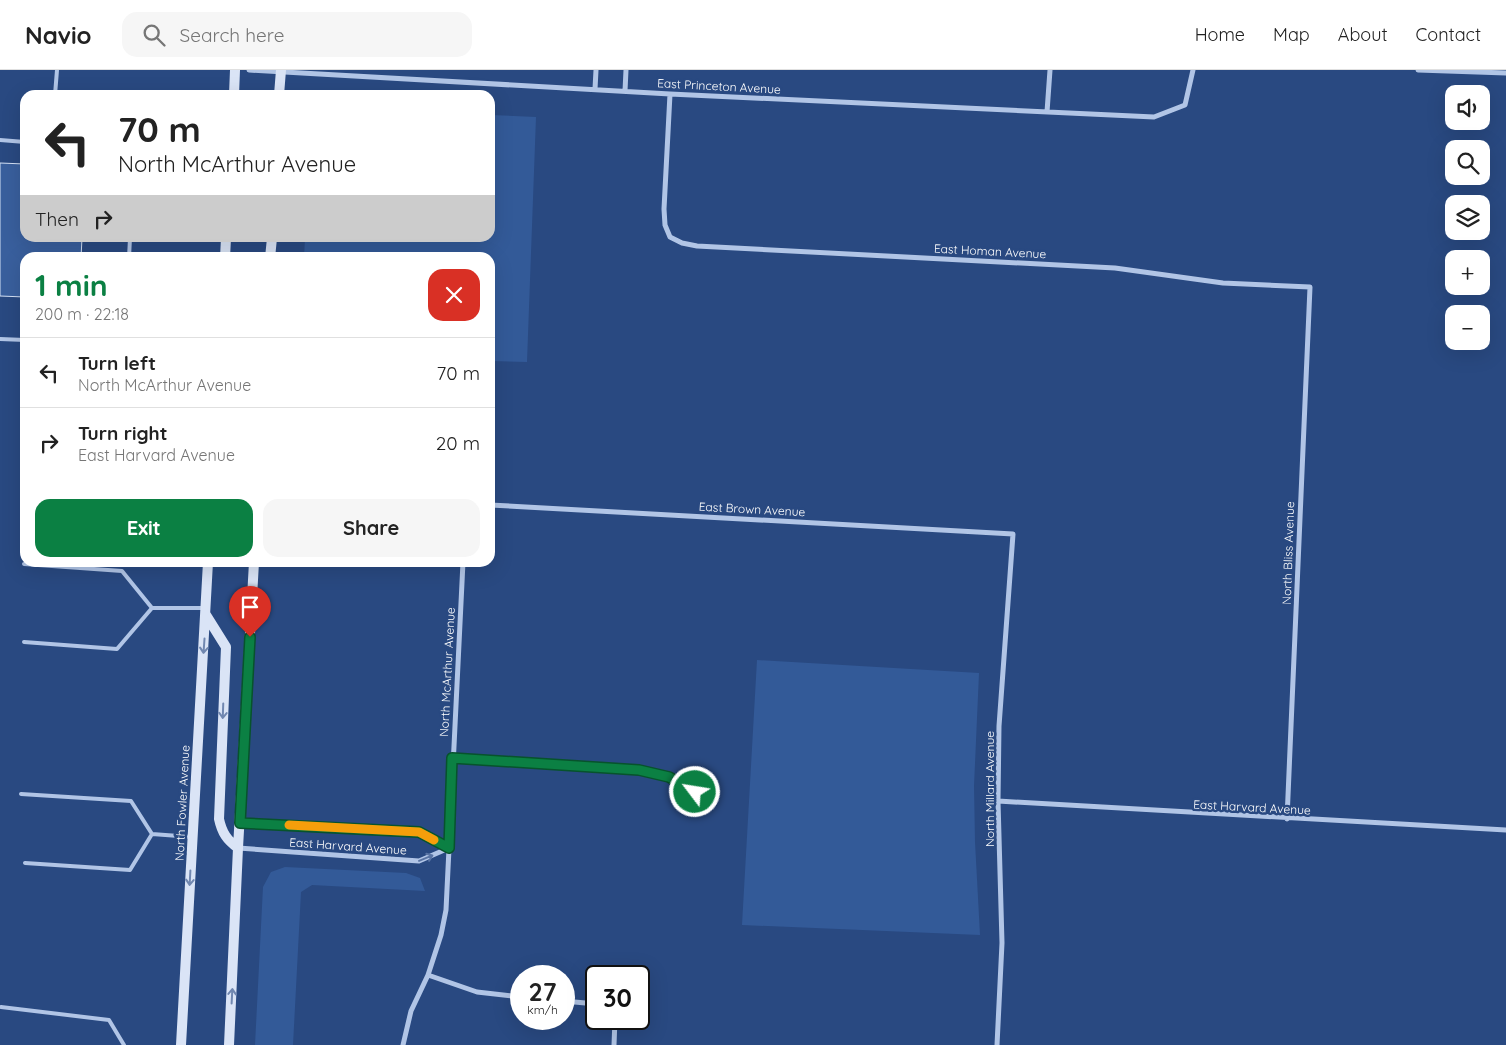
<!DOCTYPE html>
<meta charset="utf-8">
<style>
:root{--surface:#fff;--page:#f6f6f6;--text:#222;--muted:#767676;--line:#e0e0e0;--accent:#0b8043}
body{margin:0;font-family:Quicksand,sans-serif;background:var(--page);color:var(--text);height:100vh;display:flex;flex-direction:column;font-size:19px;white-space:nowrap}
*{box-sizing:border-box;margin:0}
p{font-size:16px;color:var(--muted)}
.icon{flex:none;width:28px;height:28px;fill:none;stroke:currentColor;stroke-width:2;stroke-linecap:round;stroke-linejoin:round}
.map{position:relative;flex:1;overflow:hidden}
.details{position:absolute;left:20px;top:182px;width:475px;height:315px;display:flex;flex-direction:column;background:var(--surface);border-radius:15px;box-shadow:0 5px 20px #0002}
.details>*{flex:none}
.guide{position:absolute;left:20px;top:20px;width:475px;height:152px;border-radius:15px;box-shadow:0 5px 20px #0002;background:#fff;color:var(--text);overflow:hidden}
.fabs{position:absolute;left:1445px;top:15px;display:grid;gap:10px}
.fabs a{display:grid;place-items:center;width:45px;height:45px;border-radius:10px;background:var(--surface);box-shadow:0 5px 20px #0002;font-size:25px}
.speed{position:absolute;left:510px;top:895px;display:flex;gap:10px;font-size:25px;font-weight:700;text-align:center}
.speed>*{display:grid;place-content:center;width:65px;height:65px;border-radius:50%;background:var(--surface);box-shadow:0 5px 20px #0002;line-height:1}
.speed small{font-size:12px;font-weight:400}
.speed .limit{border:2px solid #111;border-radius:8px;background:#fff;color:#111}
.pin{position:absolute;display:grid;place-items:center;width:42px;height:42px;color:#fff;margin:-51px -21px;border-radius:50% 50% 50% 0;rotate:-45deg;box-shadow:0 0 5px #0007}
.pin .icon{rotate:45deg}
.me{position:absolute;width:55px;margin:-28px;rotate:301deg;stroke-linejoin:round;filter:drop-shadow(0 0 4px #0008)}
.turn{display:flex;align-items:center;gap:18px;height:105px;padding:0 15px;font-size:22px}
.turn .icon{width:65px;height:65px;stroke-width:2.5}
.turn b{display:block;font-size:35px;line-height:42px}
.then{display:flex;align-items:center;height:48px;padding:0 15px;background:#0003;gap:10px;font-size:19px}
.round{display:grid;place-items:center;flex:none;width:52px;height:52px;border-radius:15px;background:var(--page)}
.summary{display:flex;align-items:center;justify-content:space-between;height:85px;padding:0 15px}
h1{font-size:30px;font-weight:700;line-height:38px;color:var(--accent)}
.cta{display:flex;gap:10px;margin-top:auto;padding:10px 15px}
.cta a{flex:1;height:58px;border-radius:15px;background:var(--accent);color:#fff;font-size:20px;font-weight:700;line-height:58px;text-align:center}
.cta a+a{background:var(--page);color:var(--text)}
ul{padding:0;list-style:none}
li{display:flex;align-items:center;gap:15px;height:70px;padding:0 15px;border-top:1px solid var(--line)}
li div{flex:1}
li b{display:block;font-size:19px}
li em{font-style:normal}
header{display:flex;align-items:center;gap:30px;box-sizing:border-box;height:70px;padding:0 25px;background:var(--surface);border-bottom:1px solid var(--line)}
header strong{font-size:24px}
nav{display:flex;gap:28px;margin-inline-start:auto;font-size:18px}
.search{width:350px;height:45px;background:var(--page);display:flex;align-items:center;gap:12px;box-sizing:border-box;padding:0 18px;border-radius:15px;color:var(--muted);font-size:19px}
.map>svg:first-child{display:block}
</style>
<header>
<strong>Navio</strong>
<div class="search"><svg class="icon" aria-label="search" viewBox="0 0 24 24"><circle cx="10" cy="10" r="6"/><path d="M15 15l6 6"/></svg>Search here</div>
<nav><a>Home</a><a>Map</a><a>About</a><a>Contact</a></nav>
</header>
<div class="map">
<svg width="1506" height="975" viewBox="0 0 1506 975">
<rect width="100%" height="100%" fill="#294981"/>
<path fill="#335a98" d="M490,45l46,2 -9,245 -37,-1v-103l-186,-1 1,-19h185z
M757,590l222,13 -5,113 1,56 5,93 -238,-10z
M285,797l121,6 14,5 5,13 -113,-6 -11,7 -8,153h-38l8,-158 8,-15z"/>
<path fill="#395f9d" stroke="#d4e1f5" d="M0,93l25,1v74h57l-1,20h-56v39l-25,-1z"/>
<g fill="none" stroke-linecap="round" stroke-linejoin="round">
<path stroke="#b1c5e6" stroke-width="4" d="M55,25l2,-25
M0,70l25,2
M129,188l1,-20
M0,269l25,1
M24,494l98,7 30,37h52
M24,572l93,7 35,-41
M21,724l110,7 21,33
M25,793l105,7 22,-36 40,3
M1,937l108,13 15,25"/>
<path stroke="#b1c5e6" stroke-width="5" d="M249,0l421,24 484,23 31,-12 8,-35
M1418,0l88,3
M595,19l1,-19
M625,21l1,-21
M670,24l-6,115 1,16 5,12 12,6 15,3 418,22 108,15 87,4 -23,532
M1047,42l3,-42
M490,435l523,29 -14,192 -1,75 4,142 -5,102
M452,688l187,12 30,7 26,15
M998,731l508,29
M240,753l179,9 30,16
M238,778l181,13 30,-13
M428,905l49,17 44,5
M564,931l32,3
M403,975l8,-34 17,-36 13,-40 5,-25 17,-348
M614,975l1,-26"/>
<path stroke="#dae4f6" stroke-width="10" d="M234,25l1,-25
M279,25l2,-25
M225,188l1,-20
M270,188l2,-20
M206,545l20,32 -7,172c3,14 8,21 19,29
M181,975l27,-483
M229,975l9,-197 16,-286"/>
</g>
<defs><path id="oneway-shaft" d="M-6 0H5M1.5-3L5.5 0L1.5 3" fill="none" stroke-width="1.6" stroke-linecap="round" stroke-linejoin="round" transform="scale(1.25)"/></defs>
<g stroke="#7087b0">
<use href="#oneway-shaft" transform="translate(204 576) rotate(94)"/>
<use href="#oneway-shaft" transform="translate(223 641) rotate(92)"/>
<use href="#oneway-shaft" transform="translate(190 808) rotate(93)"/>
<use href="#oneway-shaft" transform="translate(232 926) rotate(-87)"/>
</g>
<use stroke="#5974a4" href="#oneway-shaft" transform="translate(426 788) rotate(-22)"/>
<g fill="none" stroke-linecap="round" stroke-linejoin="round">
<defs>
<path id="route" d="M250,567l-10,186 179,9 30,16 3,-90 187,12 30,7 26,15"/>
</defs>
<use href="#route" stroke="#07532c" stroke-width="12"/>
<use href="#route" stroke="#0b8043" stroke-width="9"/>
<path stroke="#f59e0b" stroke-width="9" d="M289,755l130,7 15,8"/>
</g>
<g text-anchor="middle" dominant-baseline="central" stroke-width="5" stroke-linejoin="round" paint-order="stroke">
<g font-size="12" fill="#fff" stroke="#294981">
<text transform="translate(719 16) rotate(3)">East Princeton Avenue</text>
<text transform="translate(990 181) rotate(3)">East Homan Avenue</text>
<text transform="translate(752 439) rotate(3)">East Brown Avenue</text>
<text transform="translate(1288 483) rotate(-88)">North Bliss Avenue</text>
<text transform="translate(447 602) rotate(-87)">North McArthur Avenue</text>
<text transform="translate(989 719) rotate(-90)">North Millard Avenue</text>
<text transform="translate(182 733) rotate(-87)">North Fowler Avenue</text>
<text transform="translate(1252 737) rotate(3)">East Harvard Avenue</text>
<text transform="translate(348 776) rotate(4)">East Harvard Avenue</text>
</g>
</g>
</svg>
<div class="fabs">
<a><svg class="icon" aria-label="sound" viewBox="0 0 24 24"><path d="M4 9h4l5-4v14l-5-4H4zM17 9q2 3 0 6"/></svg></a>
<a><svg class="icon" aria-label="search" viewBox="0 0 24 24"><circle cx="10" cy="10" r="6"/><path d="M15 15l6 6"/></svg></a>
<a><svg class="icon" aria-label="layers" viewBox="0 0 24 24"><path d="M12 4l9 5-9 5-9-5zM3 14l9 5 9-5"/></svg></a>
<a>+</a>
<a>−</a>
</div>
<div class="speed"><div>27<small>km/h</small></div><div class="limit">30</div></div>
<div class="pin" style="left:250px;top:567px;background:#d93025"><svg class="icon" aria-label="arrive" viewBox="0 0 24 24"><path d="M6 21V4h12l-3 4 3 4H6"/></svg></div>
<svg class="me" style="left:695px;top:722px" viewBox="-20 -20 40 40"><circle r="17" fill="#0b8043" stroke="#fff" stroke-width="3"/><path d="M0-11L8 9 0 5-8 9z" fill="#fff"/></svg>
<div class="guide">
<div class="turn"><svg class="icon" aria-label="left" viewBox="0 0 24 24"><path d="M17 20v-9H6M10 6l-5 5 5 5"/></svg><div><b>70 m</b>North McArthur Avenue</div></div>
<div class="then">Then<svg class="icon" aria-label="right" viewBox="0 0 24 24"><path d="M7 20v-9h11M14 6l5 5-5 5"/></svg></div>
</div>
<section class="details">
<div class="summary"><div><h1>1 min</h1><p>200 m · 22:18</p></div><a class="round" style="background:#d93025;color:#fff"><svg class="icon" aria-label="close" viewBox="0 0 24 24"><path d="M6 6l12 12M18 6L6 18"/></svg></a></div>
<ul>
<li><svg class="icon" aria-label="left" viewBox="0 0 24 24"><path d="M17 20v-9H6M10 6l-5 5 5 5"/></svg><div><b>Turn left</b><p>North McArthur Avenue</p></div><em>70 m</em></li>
<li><svg class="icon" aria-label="right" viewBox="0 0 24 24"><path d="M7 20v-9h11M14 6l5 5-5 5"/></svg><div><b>Turn right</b><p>East Harvard Avenue</p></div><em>20 m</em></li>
</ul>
<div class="cta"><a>Exit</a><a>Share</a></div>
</section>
</div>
